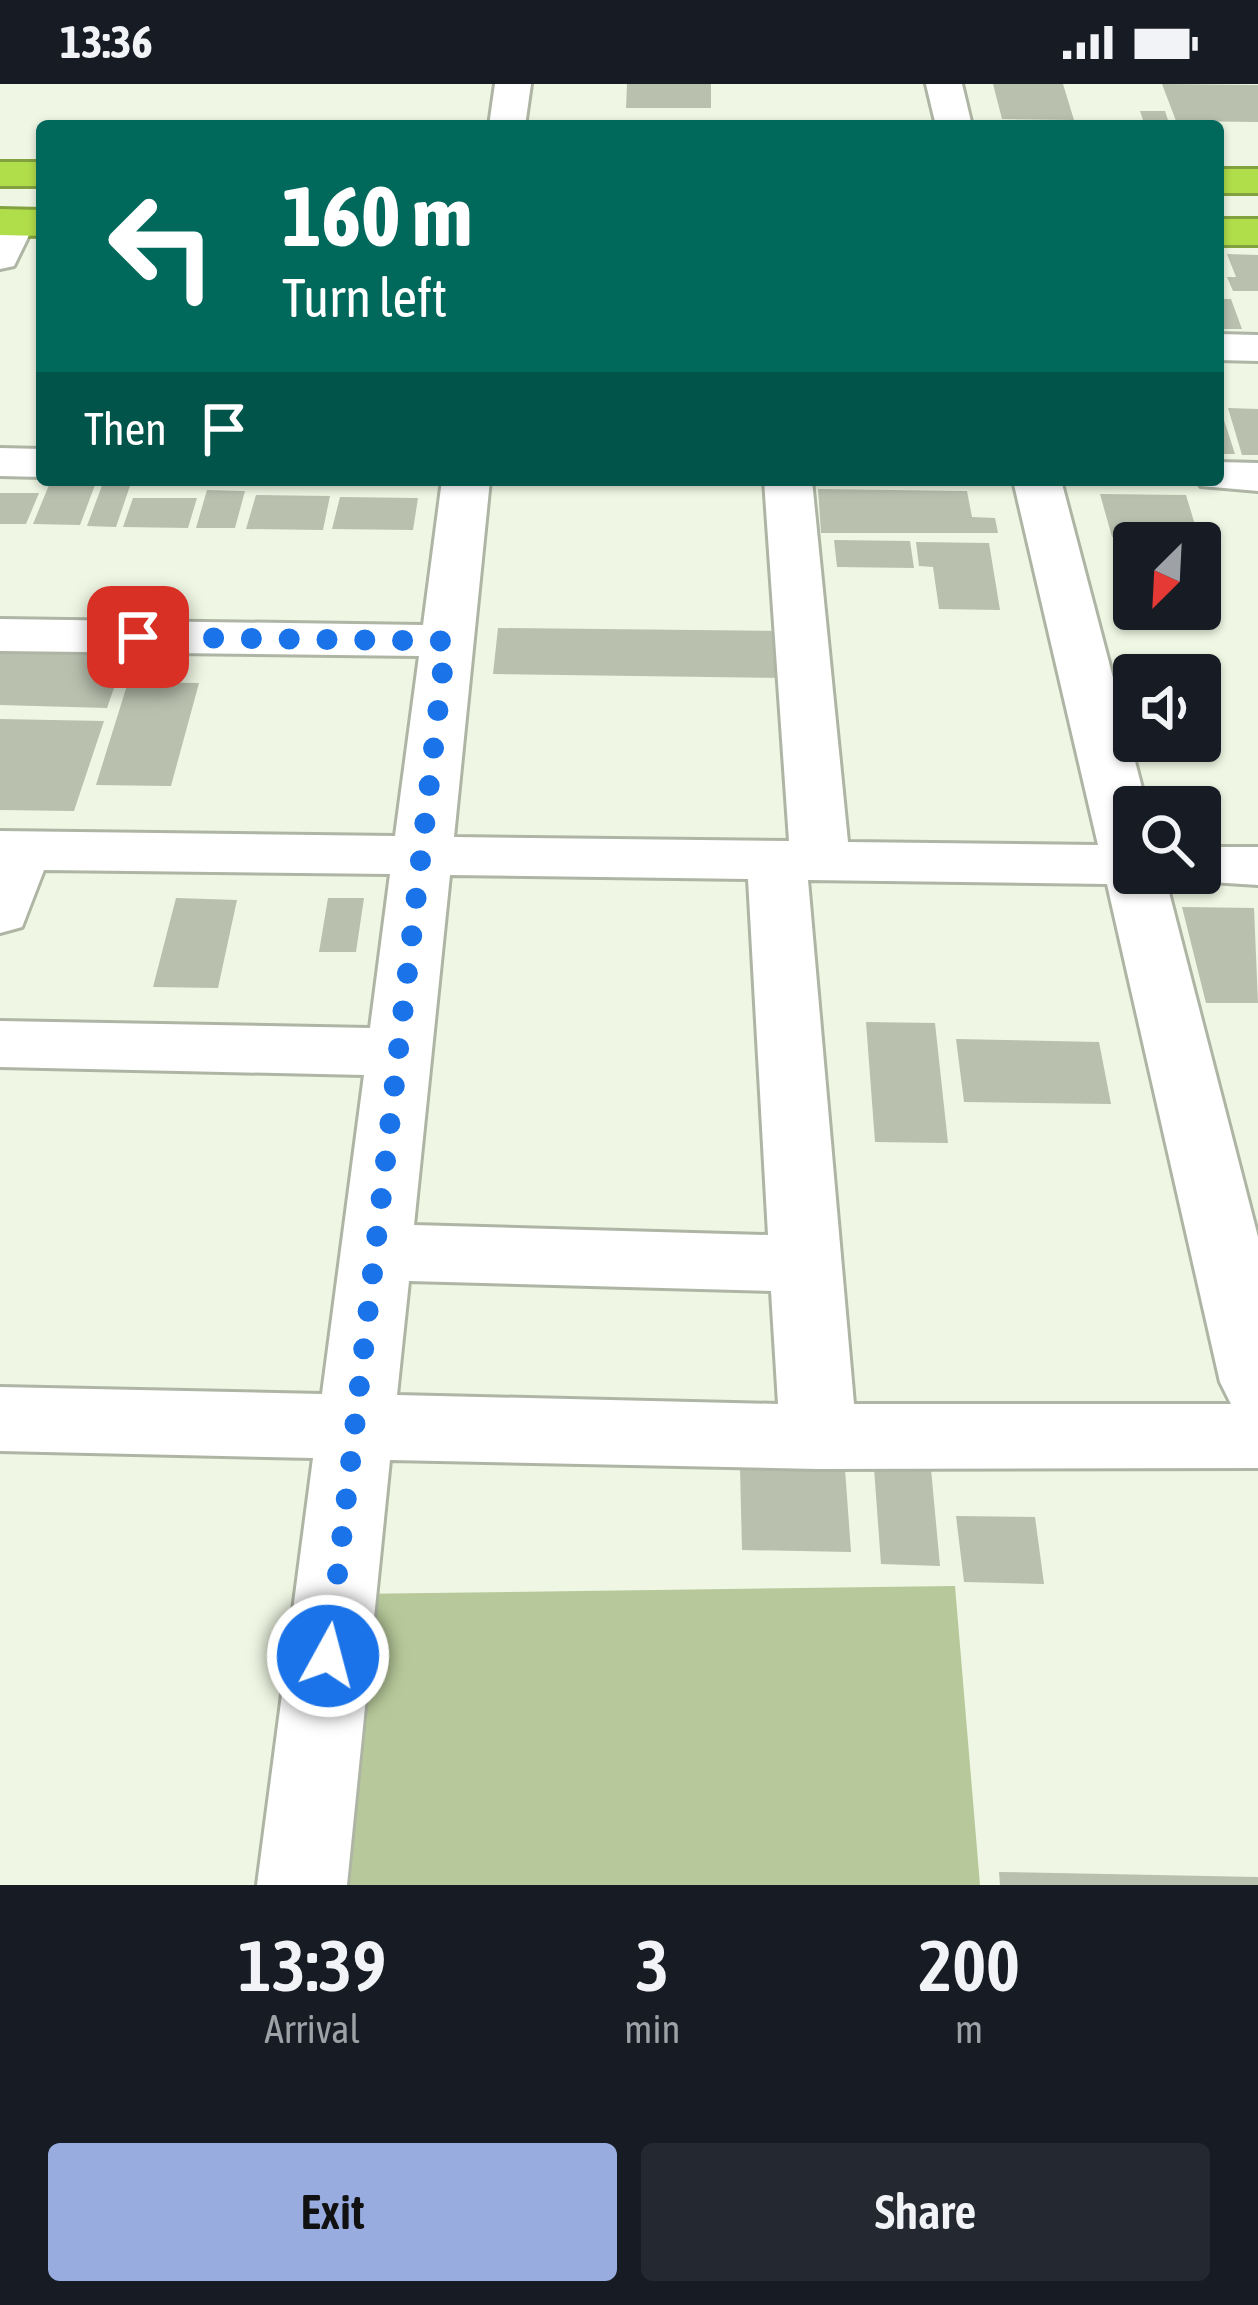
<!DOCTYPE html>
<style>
:root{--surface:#171b24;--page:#242831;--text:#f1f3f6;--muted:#9ea1a6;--accent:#98ace0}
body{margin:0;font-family:"Asap Condensed",sans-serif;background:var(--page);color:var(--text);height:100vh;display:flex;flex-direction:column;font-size:45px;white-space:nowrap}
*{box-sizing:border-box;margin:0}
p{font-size:39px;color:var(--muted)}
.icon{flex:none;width:66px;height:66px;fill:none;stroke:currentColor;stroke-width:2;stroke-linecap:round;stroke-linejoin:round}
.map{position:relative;height:1801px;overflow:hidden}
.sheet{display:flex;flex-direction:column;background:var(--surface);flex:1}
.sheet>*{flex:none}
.guide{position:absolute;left:36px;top:36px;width:1188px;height:366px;border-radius:12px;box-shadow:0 3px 9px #0004;background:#00695c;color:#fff;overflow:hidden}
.needle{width:78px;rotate:204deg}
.buttons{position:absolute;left:1113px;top:438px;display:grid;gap:24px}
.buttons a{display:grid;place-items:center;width:108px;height:108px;border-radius:12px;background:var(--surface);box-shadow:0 3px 9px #0004;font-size:60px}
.pin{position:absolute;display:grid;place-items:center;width:102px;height:102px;color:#fff;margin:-51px;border-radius:24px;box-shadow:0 6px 18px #0006}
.me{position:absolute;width:132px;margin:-66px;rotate:7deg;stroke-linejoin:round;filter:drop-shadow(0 0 9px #0008)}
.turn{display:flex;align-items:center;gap:42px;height:252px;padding:0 48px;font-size:54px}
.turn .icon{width:156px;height:156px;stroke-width:2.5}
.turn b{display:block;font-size:84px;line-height:102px}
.then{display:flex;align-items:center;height:114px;padding:0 48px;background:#0003;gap:24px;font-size:45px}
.eta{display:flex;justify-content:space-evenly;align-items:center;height:204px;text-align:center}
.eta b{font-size:72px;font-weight:600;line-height:84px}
.cta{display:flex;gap:24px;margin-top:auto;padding:24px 48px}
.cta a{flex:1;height:138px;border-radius:12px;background:var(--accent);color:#111;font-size:48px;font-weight:600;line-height:138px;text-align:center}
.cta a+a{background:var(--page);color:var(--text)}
.status{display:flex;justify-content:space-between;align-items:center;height:84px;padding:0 60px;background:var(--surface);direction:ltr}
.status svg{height:33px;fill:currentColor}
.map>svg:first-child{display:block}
</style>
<div class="status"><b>13:36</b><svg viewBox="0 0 49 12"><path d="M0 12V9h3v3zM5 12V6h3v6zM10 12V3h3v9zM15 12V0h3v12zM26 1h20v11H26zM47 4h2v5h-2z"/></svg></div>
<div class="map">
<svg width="1258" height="1801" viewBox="0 0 1258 1801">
<rect width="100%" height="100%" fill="#eff6e3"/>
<path fill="#b7c99a" d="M955,1502l25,299h-657l28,-291z"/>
<path fill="#b9c0ae" d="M627,0h84v24h-85z
M993,0h70l11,36 -72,-1z
M1162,0l96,1v37l-82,-1z
M1140,27h25l5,15h-25z
M1227,170l31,1v36h-25l-6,-14h9z
M1218,215h13l11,30h-22z
M1228,324l30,1v46h-16z
M1218,336h6l11,34h-17z
M104,396h28l-16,47 -29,-1z
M49,401h46l-15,40 -47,-1z
M818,405l149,2 5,26 23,1 3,15h-177z
M207,406l38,1 -10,37h-39z
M0,409h39l-13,31h-26z
M1100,410l86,1 13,43 -87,-1z
M256,411l74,1 -7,34 -77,-1z
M340,413l78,1 -5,32 -81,-1z
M133,414h64l-9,30 -65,-1z
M834,456l76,1 4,27 -77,-1z
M916,458l73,1 11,67 -61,-1 -6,-42 -14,-1z
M498,544l288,3 2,47 -295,-4z
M0,566l126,4 -19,54 -107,-3z
M128,598l71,1 -28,103 -75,-1z
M0,635l104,2 -30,90 -74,-1z
M176,814l61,2 -19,88 -65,-1z
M328,814h36l-8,54h-37z
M1182,823l72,1 4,95h-52z
M866,938l69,1 13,120 -73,-1z
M956,955l143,3 12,62 -147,-2z
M740,1383l105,2 6,83 -109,-2z
M874,1384l57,1 9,97 -59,-2z
M956,1432l79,1 9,67 -80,-2z
M999,1788l259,5v8h-258z"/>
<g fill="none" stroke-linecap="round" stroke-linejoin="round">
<defs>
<path id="minor" d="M495,0h36l-6,42h-36z
M926,0h36l10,42h-36z
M15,127l14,4 6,8 -21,43 -14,3v-53z
M1218,250l40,1v26l-40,-1z
M0,364l42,1v28l-42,-1z
M1218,378l40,1v28l-57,-5 -4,-6h21z
M442,396h48l-36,357 335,4 -25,-361h48l36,362 250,3 -85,-365h48l86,327h-13v66h30l94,364v231l-440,1 -428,-9 -43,425h-90l56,-427 -313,-7v-64l322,7 42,-319 -364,-8v-46l370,7 20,-154 -346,-4 -22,57 -22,6v-102l395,5 24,-180 -419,-5v-32l423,6zM450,791l298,4 20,356 -354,-10zM808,796l299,4 113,498 11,22h-377zM409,1197l362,10 7,113 -381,-9z
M1200,763h58v38l-79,-5 -4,-7h25z"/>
<path id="highway" d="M0,78h42v24h-42z
M1218,85h40v24h-40z
M0,125l42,1v26l-42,-1z
M1218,135h40v26h-40z"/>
</defs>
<use href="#minor" stroke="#aeb5a4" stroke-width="6"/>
<use href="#highway" stroke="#82a13f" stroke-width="6"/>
<use href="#minor" fill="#fff" fill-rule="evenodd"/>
<use href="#highway" fill="#b0de4a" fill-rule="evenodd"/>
</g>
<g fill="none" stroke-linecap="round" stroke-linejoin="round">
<path stroke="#1a73e8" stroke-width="21" stroke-dasharray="0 37.8" d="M138,553l308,4 -118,1015"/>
</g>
</svg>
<div class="buttons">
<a><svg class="needle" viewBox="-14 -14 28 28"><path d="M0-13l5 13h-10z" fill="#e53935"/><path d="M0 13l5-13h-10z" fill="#9ea1a6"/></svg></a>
<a><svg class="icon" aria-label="sound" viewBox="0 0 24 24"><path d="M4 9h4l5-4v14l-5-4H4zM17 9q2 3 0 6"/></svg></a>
<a><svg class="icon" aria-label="search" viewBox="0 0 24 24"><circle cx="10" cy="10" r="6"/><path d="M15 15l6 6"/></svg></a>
</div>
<div class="pin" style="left:138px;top:553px;background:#d93025"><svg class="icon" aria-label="arrive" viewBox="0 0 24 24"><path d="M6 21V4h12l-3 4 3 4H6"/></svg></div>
<svg class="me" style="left:328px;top:1572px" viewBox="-20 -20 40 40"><circle r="17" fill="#1a73e8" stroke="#fff" stroke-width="3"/><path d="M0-11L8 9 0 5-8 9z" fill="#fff"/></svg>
<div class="guide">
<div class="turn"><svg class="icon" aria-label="left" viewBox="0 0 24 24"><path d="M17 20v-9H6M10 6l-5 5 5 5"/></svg><div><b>160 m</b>Turn left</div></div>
<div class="then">Then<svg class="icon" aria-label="arrive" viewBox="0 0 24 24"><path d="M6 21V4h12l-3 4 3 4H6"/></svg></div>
</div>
</div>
<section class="sheet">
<div class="eta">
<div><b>13:39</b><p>Arrival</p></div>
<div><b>3</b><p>min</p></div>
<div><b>200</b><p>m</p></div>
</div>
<div class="cta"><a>Exit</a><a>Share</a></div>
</section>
